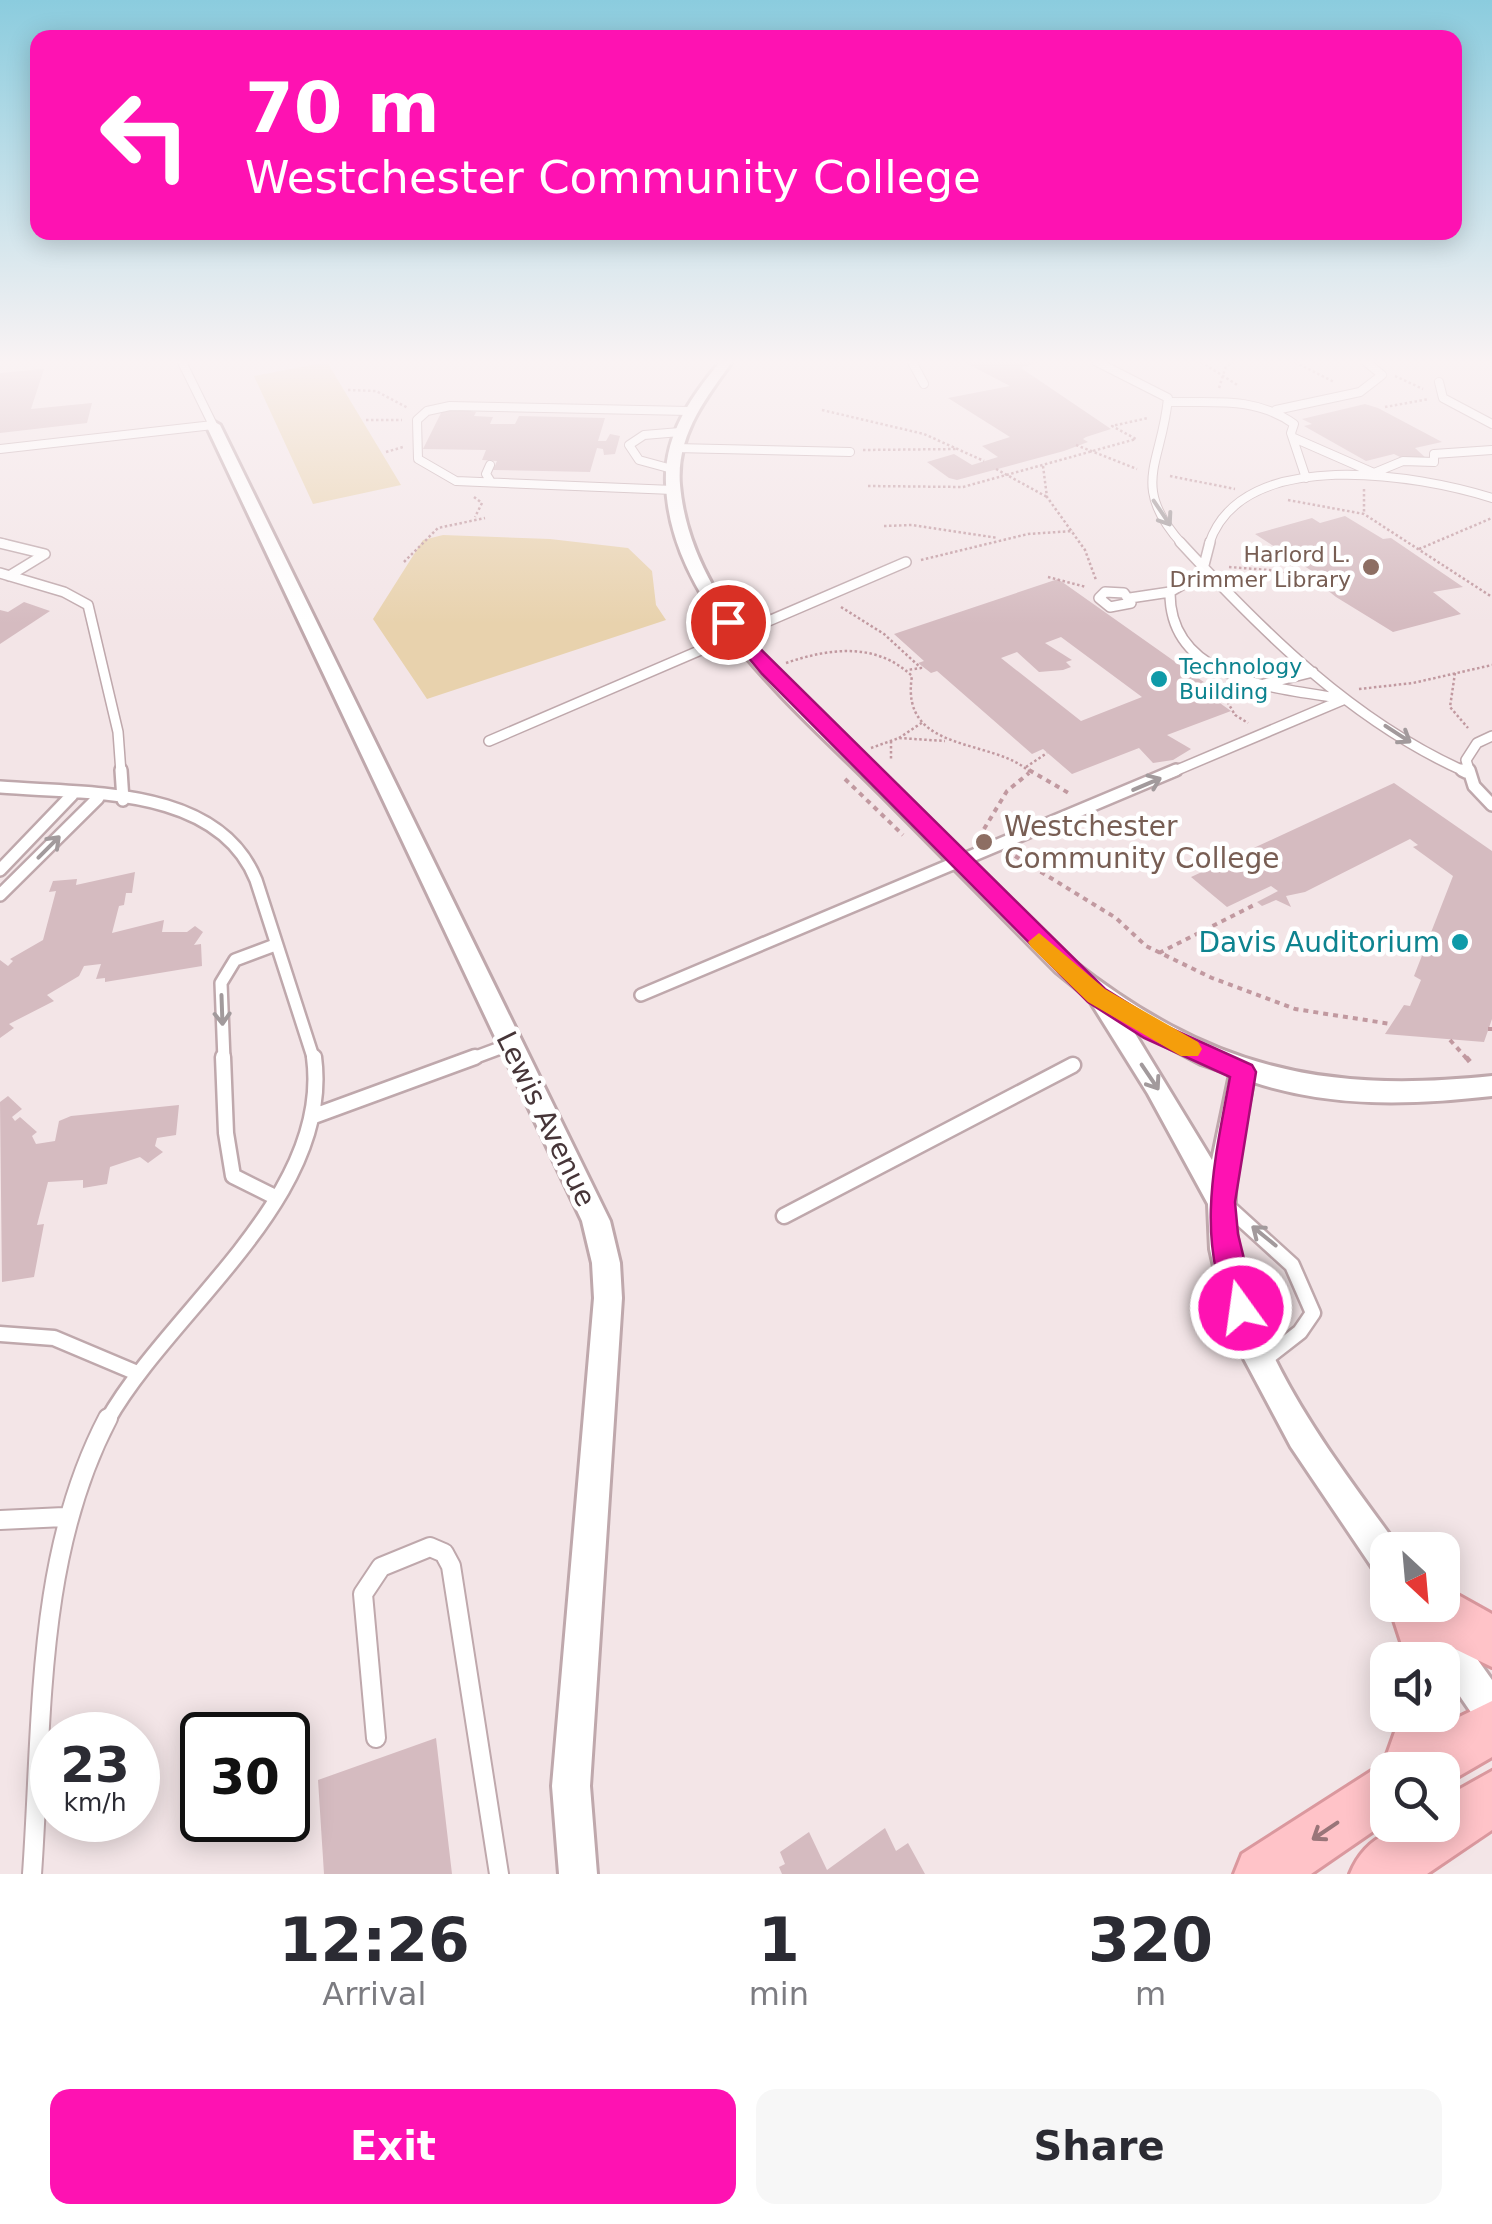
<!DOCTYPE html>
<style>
:root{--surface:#fff;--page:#f7f7f7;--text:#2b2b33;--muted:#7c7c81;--accent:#fe12b2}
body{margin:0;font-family:"DejaVu Sans",sans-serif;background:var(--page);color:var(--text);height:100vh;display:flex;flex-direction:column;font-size:38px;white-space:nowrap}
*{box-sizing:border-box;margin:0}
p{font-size:32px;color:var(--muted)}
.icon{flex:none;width:55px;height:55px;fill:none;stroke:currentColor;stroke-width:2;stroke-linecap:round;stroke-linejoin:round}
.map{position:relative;height:1874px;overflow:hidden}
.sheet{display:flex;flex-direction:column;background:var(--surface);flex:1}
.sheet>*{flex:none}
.top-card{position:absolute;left:30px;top:30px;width:1432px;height:210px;border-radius:20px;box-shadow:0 5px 25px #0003;background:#fe12b2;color:#fff;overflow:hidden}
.needle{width:65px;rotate:154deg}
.buttons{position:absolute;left:1370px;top:1532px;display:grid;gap:20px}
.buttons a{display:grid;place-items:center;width:90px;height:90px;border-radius:20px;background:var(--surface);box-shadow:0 5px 25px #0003;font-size:50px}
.speed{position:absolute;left:30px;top:1712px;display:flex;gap:20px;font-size:50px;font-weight:700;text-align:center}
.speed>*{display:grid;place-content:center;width:130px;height:130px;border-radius:50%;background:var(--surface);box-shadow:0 5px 25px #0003;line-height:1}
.speed small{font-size:25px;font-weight:400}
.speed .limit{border:5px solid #111;border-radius:15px;background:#fff;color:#111}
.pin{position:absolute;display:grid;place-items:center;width:85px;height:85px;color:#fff;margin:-42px;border:5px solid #fff;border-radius:50%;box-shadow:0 2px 10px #0007}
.me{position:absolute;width:110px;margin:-55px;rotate:346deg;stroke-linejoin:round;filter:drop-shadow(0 0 8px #0008)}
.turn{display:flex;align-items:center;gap:35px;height:210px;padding:0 50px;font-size:45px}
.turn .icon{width:130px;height:130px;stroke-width:2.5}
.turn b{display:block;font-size:70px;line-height:85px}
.eta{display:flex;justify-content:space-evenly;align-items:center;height:170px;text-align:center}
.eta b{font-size:60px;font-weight:600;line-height:70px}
.button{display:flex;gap:20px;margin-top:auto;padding:20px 50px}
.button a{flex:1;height:115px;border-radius:20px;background:var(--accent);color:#fff;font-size:40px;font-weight:600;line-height:115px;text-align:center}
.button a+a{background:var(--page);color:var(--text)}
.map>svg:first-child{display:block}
</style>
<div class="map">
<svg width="1492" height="1874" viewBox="0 0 1492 1874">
<rect width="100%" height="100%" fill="#f3e5e7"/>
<path fill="#e8d2ad" d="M327,362l74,123 -88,19 -59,-128z
M443,535l107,4 78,9 24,23 4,34 10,15 -239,79 -54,-80 50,-79z"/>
<path fill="#d5bbc0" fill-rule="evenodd" d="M964,362h75l-18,6 90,61 -25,8 -3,2 5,3 -24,9 -107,29 -8,-2 -22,-16 27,-8 18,11 26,-8 -16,-11 28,-9 -62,-39 62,-12z
M44,369l-13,40 61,-6 -5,20 -87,10v-60z
M1365,404l13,4 64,34 -27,6 13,12h-22l-12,-6 -28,7 -62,-35 8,-2 -10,-5z
M458,409l18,3 -2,4 19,1 -3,7h25l4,-8 86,2 -7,23h8l4,-7 10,2 -5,18 -11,1 -1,-6 -6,-1 -7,24 -97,-2 4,-9 -15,-1 4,-10 -63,-1 19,-38z
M1345,516l38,23 8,-1 72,49 -30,5 28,22 -68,18 -57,-35 -10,-8 9,-3 -80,-52 57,-16 8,5z
M1058,579l150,106 9,9 -7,2 21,15 -64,24 24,14 -18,11 -20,3 -14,-15 -67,26 -29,-25 -11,5 -95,-83 -6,2 -13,-10 6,-2 -30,-27zM1061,637l81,60 -61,24 -80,-63 16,-6 22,20 24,-2 8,-3 -5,-5 6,-2 -27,-17z
M24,602l26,9 -50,33v-34l8,2z
M1394,783l98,68v168l-8,23 -99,-8 19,-29 6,1 11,-26 -7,-4 39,-100 -40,-29 5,-2 -8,-6 -105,53 -19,4 5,11 -15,-7 -14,6 -5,-4 21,-11 -7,-5 -44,21 -36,-30z
M135,872l-3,21h-6l-2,12 -5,1 -7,27 52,-13 -2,12h25l8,-6 8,6 -9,13 7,-1 1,22 -97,16v-4l-9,1 5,-15 -17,2 -5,10 -32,19 7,6 -45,23 5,4 -14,10v-78l8,6 5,-5 -3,-2 33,-19 13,-49 -7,1 4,-11 24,-2 -1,6z
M8,1096l14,13 -10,8 3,4 5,-4 17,15 -5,4 4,8 19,-3 4,-20 12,-5 108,-11 -3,30 -19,3 -2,8 8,6 -15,11 -8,-6 -30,10 -3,17 -24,4v-8l-35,2 -11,43 7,-1 -10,53 -32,5 -2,-180z
M436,1738l16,136h-128l-6,-94z
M885,1828l11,23 12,-8 17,31h-143l-3,-7 6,-3 -5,-12 29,-20 18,38z"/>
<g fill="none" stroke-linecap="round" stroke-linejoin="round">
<defs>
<path id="service-far4" d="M912,362l12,22
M1097,362l71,36c-6,66 -39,87 14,146
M1439,382l4,16 49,26
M1168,402c45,1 87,-6 126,22l-3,9 15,45
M1276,410l84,-18 22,-17 -16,-13
M1294,438l80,35 29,-12 31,1v-8l58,-4
M675,448l175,4
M0,449l213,-24 -31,-63
M490,465l-4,9 5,8
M672,469l-33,-9 -10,-15 15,-10 36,-3
M673,490l-217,-9 -38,-22 -1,-39 10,-9 23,-5 239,5
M0,543l5,1
M1209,544c33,-100 210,-69 283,-46"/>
<path id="service-far3" d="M1180,542c83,90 173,180 286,230
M1210,542l-8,31 -32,19c-1,89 106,96 175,107
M0,543l45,11 -36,22
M0,573l64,19 24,13 30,127 3,41
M1105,592l19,1 7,10 -21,4 -11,-9z
M1130,598l40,-6
M1264,684l49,-12
M489,741l417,-179
M1170,773l175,-74
M1470,773l-4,-13 11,-17 15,-7"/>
<path id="service-far2" d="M121,770l2,30
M1462,770l4,2
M1469,770l5,16 18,19
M0,787c85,7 218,-2 256,93l58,180
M0,870l72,-75
M0,895l98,-97
M641,995l535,-225
M224,1060l-3,-77 14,-23 40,-15
M468,1060l43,-16"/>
<path id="service-far1" d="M223,1057l3,76 7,43 42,21
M314,1116l161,-59
M1227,1206l65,59 21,48 -13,19 -36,28
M784,1216l289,-151
M0,1334l54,4 83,35
M107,1421c63,-112 226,-224 207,-364"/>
<path id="service" d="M0,1520l64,-3
M376,1738l-13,-144 18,-27 49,-20 14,6 7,13 48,308
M32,1874c11,-153 3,-317 76,-456"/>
<path id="minor" d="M720,362h12c-27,37 -56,74 -52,123 11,126 129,216 213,298 60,59 119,118 179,177 136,107 249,134 420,116v20c-80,9 -161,12 -239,-14 -7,37 -17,75 -18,113 -4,135 90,250 165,354l-12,1v28l-12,-5 -85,-126 -49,-92 -21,-58 -11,-48 -2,-45 -60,-110 -60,-96 -32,-26c-59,-59 -117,-119 -176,-178 -80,-81 -211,-187 -214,-311 -2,-48 25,-86 54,-121zM1131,1027l70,37 29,10 -18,86z
M213,421l7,4 390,796 10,42 2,35 -32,488 7,88h-38l-7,-88 42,-488 -2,-35 -10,-42 -376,-796z
M1401,1605h38l53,75v49l-13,-5 -37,-54v-10h-7z"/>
<path id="secondary" d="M1442,1586l50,28v53l-39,-19 4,12 -7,18 -8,3v-21h-35l-18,-55h53z
M1442,1695l11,20 -2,6 41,-20v56l-50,29v-16h-54v51l-77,53h-77l8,-20 142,-91 17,-48h41z
M1492,1771v59l-65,44h-77c17,-42 51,-49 92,-49v-26z"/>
</defs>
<use href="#service-far4" stroke="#bfa8ac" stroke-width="10"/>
<use href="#service-far3" stroke="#bfa8ac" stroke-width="12"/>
<use href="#service-far2" stroke="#bfa8ac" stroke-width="16"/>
<use href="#service-far1" stroke="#bfa8ac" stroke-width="19"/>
<use href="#service" stroke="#bfa8ac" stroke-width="22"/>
<use href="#minor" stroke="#bfa8ac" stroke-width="6"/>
<use href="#secondary" stroke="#da989e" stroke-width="6"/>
<path stroke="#c199a0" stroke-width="2.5" stroke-dasharray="2.5 2.5" stroke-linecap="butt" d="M1201,362l38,24
M1295,362l39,20
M1395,376l28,13
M1219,388l7,-22 8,-4
M348,390l28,1 32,17
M1385,407l44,-8
M822,410l102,24 60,27
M366,420h36
M1076,445l61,24
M863,450l95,-1
M386,452l17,-5
M1043,466l4,31 38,53 11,30
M996,469l51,28
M1170,476l65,13
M868,486l95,1 173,-48 -24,-13 36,-8
M1364,489v25
M474,497l8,6 -7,14
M1288,500l76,14 128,83
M884,526l28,-1 86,13
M1419,549l73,-31
M921,560l107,-26 45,-3
M404,562l34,-34 47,-10
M1229,567l53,4 47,17
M1048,577l38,10
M841,607l43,27 37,34 -14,2
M786,663c44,-15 90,-21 126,13 -13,79 82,61 119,97
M1455,673l-5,34 18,21
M1220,689l15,26 13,8
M1359,689l54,-6 79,-18
M899,738l24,-16
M891,741v20
M871,748l28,-10 46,3
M1026,767l21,-14"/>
<path stroke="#c199a0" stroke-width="4" stroke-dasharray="5 5" stroke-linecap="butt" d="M1029,770l43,25
M845,779l58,56
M984,829l23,-38 22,-18
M1015,856l101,62 30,28 66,32 83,31 96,15
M1159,953l97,-49
M1488,1029h4
M1450,1040l18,20"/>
<path stroke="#c199a0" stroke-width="5" stroke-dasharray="6 6" stroke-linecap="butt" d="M1466,1057l5,6"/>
<use href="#service-far4" stroke="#fff" stroke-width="8"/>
<use href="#service-far3" stroke="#fff" stroke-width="9"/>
<use href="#service-far2" stroke="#fff" stroke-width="11"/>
<use href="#service-far1" stroke="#fff" stroke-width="14"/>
<use href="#service" stroke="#fff" stroke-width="18"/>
<use href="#minor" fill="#fff" fill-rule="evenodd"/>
<use href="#secondary" fill="#ffc3c8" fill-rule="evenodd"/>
</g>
<defs><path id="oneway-shaft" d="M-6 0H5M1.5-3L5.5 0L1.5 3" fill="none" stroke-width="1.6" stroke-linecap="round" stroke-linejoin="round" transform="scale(2.5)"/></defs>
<g stroke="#a29a9c">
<use href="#oneway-shaft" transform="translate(1162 513) rotate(56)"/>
<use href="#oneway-shaft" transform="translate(1398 734) rotate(33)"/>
<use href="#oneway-shaft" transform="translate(1147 784) rotate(-23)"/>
<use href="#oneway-shaft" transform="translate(49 847) rotate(-45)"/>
<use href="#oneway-shaft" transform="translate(222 1010) rotate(88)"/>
<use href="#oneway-shaft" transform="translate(1150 1077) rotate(56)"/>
<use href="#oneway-shaft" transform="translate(1264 1236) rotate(-141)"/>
</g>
<use stroke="#997579" href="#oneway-shaft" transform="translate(1325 1831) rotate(146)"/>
<linearGradient id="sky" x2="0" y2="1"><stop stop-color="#8bccde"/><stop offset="0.58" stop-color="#faf3f4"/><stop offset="1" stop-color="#faf3f4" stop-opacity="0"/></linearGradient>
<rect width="1492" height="624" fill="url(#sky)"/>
<path fill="#fe12b2" stroke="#a50c74" stroke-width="2.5" d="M728,617l377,372 56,35 91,41 4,7 -21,130 3,32 18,74 -5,10 -10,4 -10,-4c-36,-82 -16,-158 -1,-241l-86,-39 -56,-36 -326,-328 -43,-52z"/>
<path fill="#f59e0b" d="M1039,933l66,56 93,53 4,7 -4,7h-17l-93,-54 -57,-55 -3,-5z"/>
<g fill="#8d6e63" stroke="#fff" stroke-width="4">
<circle cx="1371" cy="567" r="10"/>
<circle cx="984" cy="842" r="10"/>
</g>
<g fill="#0f9aa8" stroke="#fff" stroke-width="4">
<circle cx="1159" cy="679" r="10"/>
<circle cx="1460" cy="942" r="10"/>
</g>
<g text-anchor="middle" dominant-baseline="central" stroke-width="9" stroke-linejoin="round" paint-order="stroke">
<g font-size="22" fill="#785e54" stroke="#fff" text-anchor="end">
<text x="1351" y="554">Harlord L.<tspan x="1351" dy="25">Drimmer Library</tspan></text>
</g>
<g font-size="22" fill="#0d838f" stroke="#fff" text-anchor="start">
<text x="1179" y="666">Technology<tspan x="1179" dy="25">Building</tspan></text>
</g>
<g font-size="28" fill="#785e54" stroke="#fff" text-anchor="start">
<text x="1004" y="826">Westchester<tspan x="1004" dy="32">Community College</tspan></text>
</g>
<g font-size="28" fill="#0d838f" stroke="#fff" text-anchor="end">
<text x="1440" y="942">Davis Auditorium</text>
</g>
<g font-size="28" fill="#463538" stroke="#fff">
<text transform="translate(546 1119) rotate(64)">Lewis Avenue</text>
</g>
</g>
</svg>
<div class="buttons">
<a><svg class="needle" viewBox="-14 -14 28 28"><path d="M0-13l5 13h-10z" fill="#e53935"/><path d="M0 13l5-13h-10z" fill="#7c7c81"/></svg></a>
<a><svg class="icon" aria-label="sound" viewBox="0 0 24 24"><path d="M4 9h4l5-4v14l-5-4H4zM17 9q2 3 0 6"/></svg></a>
<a><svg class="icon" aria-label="search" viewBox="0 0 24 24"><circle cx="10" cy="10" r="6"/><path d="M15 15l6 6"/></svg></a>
</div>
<div class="speed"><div>23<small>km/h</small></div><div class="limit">30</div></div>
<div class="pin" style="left:728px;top:622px;background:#d93025"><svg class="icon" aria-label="arrive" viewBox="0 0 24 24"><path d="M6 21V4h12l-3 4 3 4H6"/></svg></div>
<svg class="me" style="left:1241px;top:1308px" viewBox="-20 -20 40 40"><circle r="17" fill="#fe12b2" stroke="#fff" stroke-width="3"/><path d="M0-11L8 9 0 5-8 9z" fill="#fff"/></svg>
<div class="top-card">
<div class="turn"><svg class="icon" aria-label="left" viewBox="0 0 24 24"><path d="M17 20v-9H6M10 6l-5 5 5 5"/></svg><div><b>70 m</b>Westchester Community College</div></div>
</div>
</div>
<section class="sheet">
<div class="eta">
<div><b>12:26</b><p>Arrival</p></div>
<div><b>1</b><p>min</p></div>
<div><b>320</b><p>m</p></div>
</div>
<div class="button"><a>Exit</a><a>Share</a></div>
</section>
